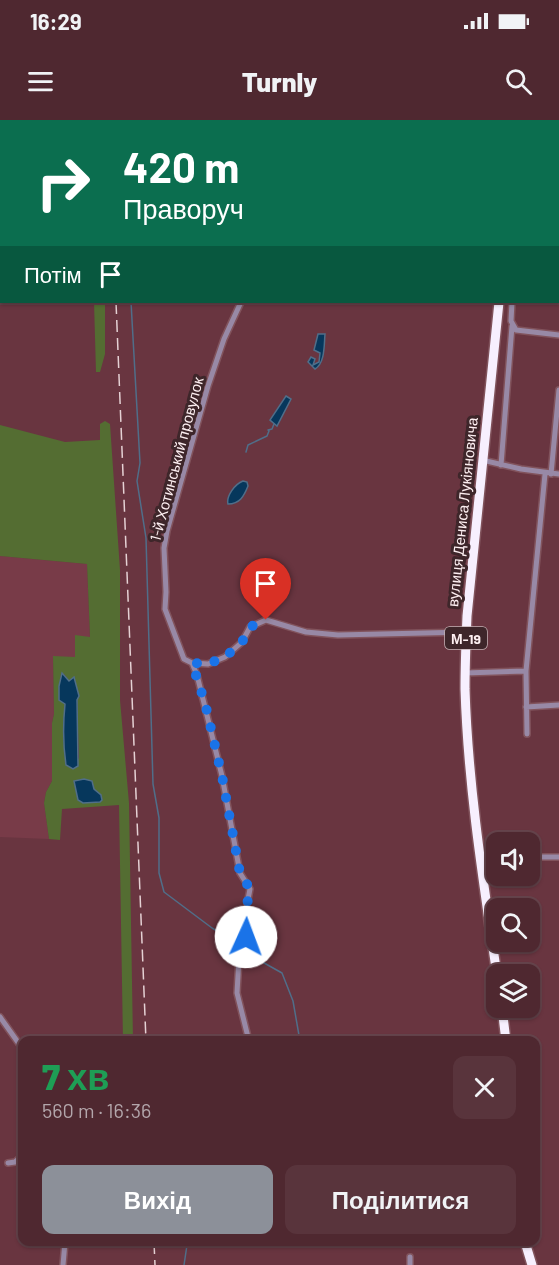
<!DOCTYPE html>
<html lang="uk">
<meta charset="utf-8">
<style>
:root{--surface:#4f2830;--page:#59343c;--text:#f1f3f6;--muted:#b3a6ab;--line:#66444c;--accent:#8c9099}
body{margin:0;font-family:Barlow,sans-serif;background:var(--page);color:var(--text);height:100vh;display:flex;flex-direction:column;font-size:22px;white-space:nowrap}
*{box-sizing:border-box;margin:0}
p{font-size:20px;color:var(--muted)}
.icon{flex:none;width:33px;height:33px;fill:none;stroke:currentColor;stroke-width:2;stroke-linecap:round;stroke-linejoin:round}
.map{position:relative;flex:1;overflow:hidden}
.panel{position:absolute;left:18px;top:916px;width:522px;height:210px;display:flex;flex-direction:column;background:var(--surface);border-radius:12px;box-shadow:0 2px 4px #0004,0 0 0 2px var(--line)}
.panel>*{flex:none}
.top-card{position:absolute;left:0px;top:0px;width:560px;height:183px;box-shadow:0 2px 4px #0004,0 0 0 2px var(--line);background:#0b6e4f;color:#fff;overflow:hidden}
.tools{position:absolute;left:486px;top:712px;display:grid;gap:12px}
.tools a{display:grid;place-items:center;width:54px;height:54px;border-radius:12px;background:var(--surface);box-shadow:0 2px 4px #0004,0 0 0 2px var(--line);font-size:30px}
.pin{position:absolute;display:grid;place-items:center;width:51px;height:51px;color:#fff;margin:-62px -26px;border-radius:50% 50% 50% 0;rotate:-45deg;box-shadow:0 0 6px #0007}
.pin .icon{rotate:45deg}
.me{position:absolute;width:66px;margin:-33px;rotate:2deg;stroke-linejoin:round;filter:drop-shadow(0 0 4px #0008)}
.turn{display:flex;align-items:center;gap:21px;height:126px;padding:0 24px;font-size:27px}
.turn .icon{width:78px;height:78px;stroke-width:2.5}
.turn b{display:block;font-size:42px;line-height:51px}
.then{display:flex;align-items:center;height:57px;padding:0 24px;background:#0003;gap:12px;font-size:22px}
.round{display:grid;place-items:center;flex:none;width:63px;height:63px;border-radius:12px;background:var(--page)}
.summary{display:flex;align-items:center;justify-content:space-between;height:102px;padding:0 24px}
h1{font-size:36px;font-weight:800;line-height:45px;color:#1e9e55}
.cta{display:flex;gap:12px;margin-top:auto;padding:12px 24px}
.cta a{flex:1;height:69px;border-radius:12px;background:var(--accent);color:#fff;font-size:24px;font-weight:800;line-height:69px;text-align:center}
.cta a+a{background:var(--page);color:var(--text)}
.status{display:flex;justify-content:space-between;align-items:center;height:42px;padding:0 30px;background:var(--surface);direction:ltr}
.status svg{height:16px;fill:currentColor}
header{display:flex;justify-content:space-between;align-items:center;height:78px;padding:0 24px;background:var(--surface);font-size:27px;font-weight:800}
.map>svg:first-child{display:block}
</style>
<div class="status"><b>16:29</b><svg viewBox="0 0 49 12"><path d="M0 12V9h3v3zM5 12V6h3v6zM10 12V3h3v9zM15 12V0h3v12zM26 1h20v11H26zM47 4h2v5h-2z"/></svg></div>
<header><svg class="icon" aria-label="menu" viewBox="0 0 24 24"><path d="M4 6h16M4 12h16M4 18h16"/></svg>Turnly<svg class="icon" aria-label="search" viewBox="0 0 24 24"><circle cx="10" cy="10" r="6"/><path d="M15 15l6 6"/></svg></header>
<div class="map">
<svg width="559" height="1145" viewBox="0 0 559 1145">
<rect width="100%" height="100%" fill="#693540"/>
<path fill="#783b48" d="M0,436l87,8 3,74 -14,19h-23l1,57 -2,9v58l-6,11 -2,11 5,36 -49,-2z"/>
<path fill="#546d32" fill-rule="evenodd" d="M94,182h11v52l-5,18h-4z
M105,301l5,3 10,146v130l9,103 4,238h-10l-4,-236 -57,4 -2,31 -11,-1 -5,-36 2,-11 6,-11v-58l2,-9 -1,-58 22,1v-22l15,2 -3,-73 -87,-8v-131l65,17 35,-2v-16zM61,554h3l5,7 3,-1 7,16 -2,3 2,60 -14,-13v-42l-6,-18z"/>
<path fill="#06375c" stroke="#506e89" stroke-width="1.5" d="M318,214h7c-1,12 0,29 -10,35l-7,-7 3,-5 4,2 -2,6 6,-3 1,-9 -6,-3z
M286,276l5,3 -14,27 -7,-6z
M243,361l4,1 1,4c-4,10 -8,18 -20,18 -2,-8 7,-20 15,-23z
M62,553l7,8 5,-4 5,19 -2,4 1,66 -5,3 -7,-4c-3,-20 -3,-41 -1,-61l-6,-4v-14z
M84,659l8,2 2,8 7,6 1,5 -2,2 -17,1 -5,-3 -4,-19z"/>
<g fill="none" stroke-linecap="round" stroke-linejoin="round">
<path stroke="#506e89" stroke-width="1.5" d="M124,0v2
M131,182l9,161 -3,18 9,57 7,246 6,34v55l5,19 48,36 28,17
M246,332l2,-7 19,-9 2,-5 -1,-1 4,-1 2,-5
M244,828l13,11 25,14 11,28 7,40
M184,1145l3,-20 5,-3"/>
<defs>
<path id="street" d="M424,0l1,2
M32,2l1,-2
M319,2l1,-2
M476,2l1,-2
M0,50h2
M558,127l1,-8
M0,149l2,-9
M241,182l-17,37 -16,47 -41,145 -3,17 2,44 -1,17 19,50 8,4 5,12 25,101 18,97 10,16 -5,26v22l-6,21 -2,35 12,48
M512,182l-1,19 5,9 43,5
M482,340l39,9 38,5
M501,345l11,-139
M551,354l8,-84
M192,543l16,1 17,-7 17,-15 8,-15 16,-7 40,12 32,3 129,-3
M465,553l61,-2
M526,587l33,-2
M527,614l-1,-63 19,-197
M530,737h29
M480,739l16,-1
M0,897l22,31
M8,1043l7,-1 7,-6
M410,1137v8
M63,1145l2,-23"/>
<path id="secondary" d="M531,2l1,-2"/>
<path id="highway" d="M435,0l1,2
M497,855c-14,-95 -29,-190 -32,-286 0,-24 1,-49 2,-73l32,-314
M502,888l4,33
M525,1122l7,23"/>
</defs>
<use href="#street" stroke="#81535c" stroke-width="8"/>
<use href="#secondary" stroke="#81535c" stroke-width="10"/>
<use href="#highway" stroke="#81535c" stroke-width="12"/>
<use href="#street" stroke="#9889a6" stroke-width="5"/>
<use href="#secondary" stroke="#c5addb" stroke-width="7"/>
<use href="#highway" stroke="#f7effe" stroke-width="9"/>
<path stroke="#e5d1d4" stroke-width="1.5" stroke-dasharray="12 6" stroke-linecap="butt" d="M109,0v2
M116,182l30,739
M154,1122l1,23"/>
</g>
<g fill="none" stroke-linecap="round" stroke-linejoin="round">
<path stroke="#1a73e8" stroke-width="10" stroke-dasharray="0 18" d="M246,817l-1,-22 5,-26 -10,-16 -18,-97 -17,-73 -13,-40 16,1 17,-7 17,-15 8,-15 16,-7"/>
</g>
<g text-anchor="middle" dominant-baseline="central" stroke-width="6" stroke-linejoin="round" paint-order="stroke">
<rect fill="#3e262a" stroke="#c4b3b5" stroke-width="1.5" x="445" y="507" width="42" height="22" rx="4.5"/>
<g font-size="14" font-weight="bold" fill="#fdeff1">
<text x="466" y="518">М-19</text>
</g>
<g font-size="15" fill="#fdeff1" stroke="#3e262a">
<text transform="translate(176 339) rotate(-75)">1-й Хотинський провулок</text>
<text transform="translate(462 392) rotate(-84)">вулиця Дениса Лукіяновича</text>
</g>
</g>
</svg>
<div class="tools">
<a><svg class="icon" aria-label="sound" viewBox="0 0 24 24"><path d="M4 9h4l5-4v14l-5-4H4zM17 9q2 3 0 6"/></svg></a>
<a><svg class="icon" aria-label="search" viewBox="0 0 24 24"><circle cx="10" cy="10" r="6"/><path d="M15 15l6 6"/></svg></a>
<a><svg class="icon" aria-label="layers" viewBox="0 0 24 24"><path d="M12 4l9 5-9 5-9-5zM3 14l9 5 9-5"/></svg></a>
</div>
<div class="pin" style="left:266px;top:500px;background:#d93025"><svg class="icon" aria-label="arrive" viewBox="0 0 24 24"><path d="M6 21V4h12l-3 4 3 4H6"/></svg></div>
<svg class="me" style="left:246px;top:817px" viewBox="-20 -20 40 40"><circle r="19" fill="#fff"/><path d="M0-13L10 11 0 6-10 11z" fill="#1a73e8"/></svg>
<div class="top-card">
<div class="turn"><svg class="icon" aria-label="right" viewBox="0 0 24 24"><path d="M7 20v-9h11M14 6l5 5-5 5"/></svg><div><b>420 m</b>Праворуч</div></div>
<div class="then">Потім<svg class="icon" aria-label="arrive" viewBox="0 0 24 24"><path d="M6 21V4h12l-3 4 3 4H6"/></svg></div>
</div>
<section class="panel">
<div class="summary"><div><h1>7 хв</h1><p>560 m · 16:36</p></div><a class="round"><svg class="icon" aria-label="close" viewBox="0 0 24 24"><path d="M6 6l12 12M18 6L6 18"/></svg></a></div>
<div class="cta"><a>Вихід</a><a>Поділитися</a></div>
</section>
</div>
